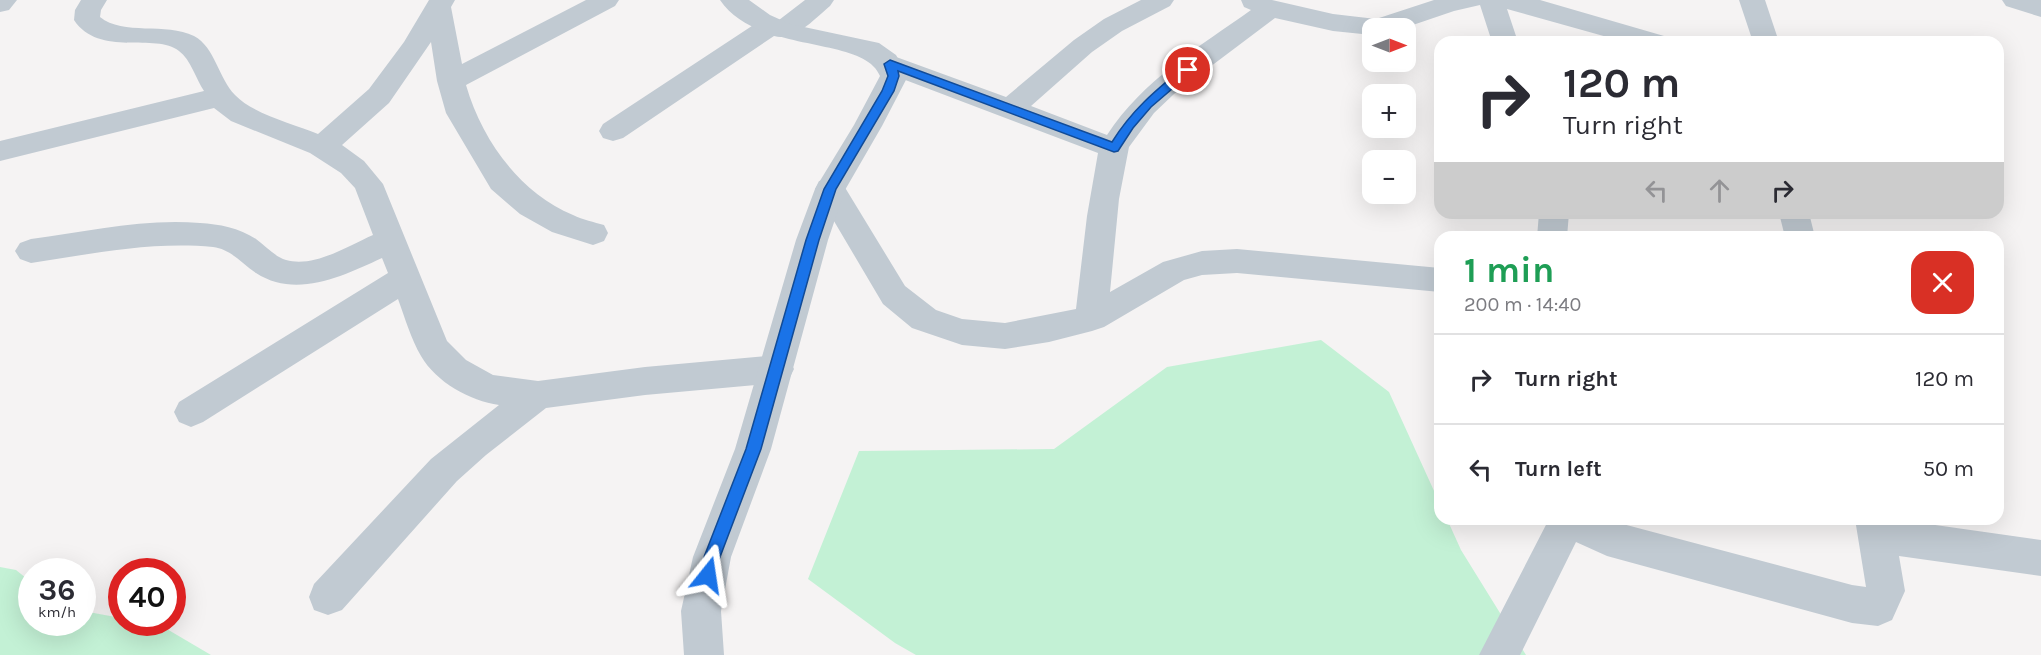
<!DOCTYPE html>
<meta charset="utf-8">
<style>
:root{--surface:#fff;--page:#f7f7f7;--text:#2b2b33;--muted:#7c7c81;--line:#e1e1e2}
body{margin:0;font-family:Karla,sans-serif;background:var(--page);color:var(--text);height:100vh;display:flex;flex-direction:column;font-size:22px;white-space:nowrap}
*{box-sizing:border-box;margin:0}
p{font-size:20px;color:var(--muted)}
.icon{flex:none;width:33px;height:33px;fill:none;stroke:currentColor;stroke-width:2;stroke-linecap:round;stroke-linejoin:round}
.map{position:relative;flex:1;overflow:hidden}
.sheet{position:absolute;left:1434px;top:231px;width:570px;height:294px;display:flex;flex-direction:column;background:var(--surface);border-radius:18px;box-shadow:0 6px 24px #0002}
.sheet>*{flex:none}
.top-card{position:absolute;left:1434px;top:36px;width:570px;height:183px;border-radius:18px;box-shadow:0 6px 24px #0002;background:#fff;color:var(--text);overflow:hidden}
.needle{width:39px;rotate:90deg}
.fabs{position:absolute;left:1362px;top:18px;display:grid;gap:12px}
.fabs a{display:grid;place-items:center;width:54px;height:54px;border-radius:12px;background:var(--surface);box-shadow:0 6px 24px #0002;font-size:30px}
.speed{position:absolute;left:18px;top:558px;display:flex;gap:12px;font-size:30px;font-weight:700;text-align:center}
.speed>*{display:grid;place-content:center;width:78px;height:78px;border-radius:50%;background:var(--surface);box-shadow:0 6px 24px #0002;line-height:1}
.speed small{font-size:15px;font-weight:400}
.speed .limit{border:9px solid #d22;background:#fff;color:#111}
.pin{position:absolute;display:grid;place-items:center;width:51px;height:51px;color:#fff;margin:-26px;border:3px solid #fff;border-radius:50%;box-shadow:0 2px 6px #0007}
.me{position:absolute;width:66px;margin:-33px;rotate:15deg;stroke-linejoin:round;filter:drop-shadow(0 0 4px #0008)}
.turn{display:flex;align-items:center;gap:21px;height:126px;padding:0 30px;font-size:27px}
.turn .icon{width:78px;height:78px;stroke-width:2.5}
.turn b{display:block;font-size:42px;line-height:51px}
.lanes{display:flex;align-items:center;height:57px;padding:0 30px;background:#0003;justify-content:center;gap:30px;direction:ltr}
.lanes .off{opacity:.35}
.round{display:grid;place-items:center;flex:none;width:63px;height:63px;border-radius:18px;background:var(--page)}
.headline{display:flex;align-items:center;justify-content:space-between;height:102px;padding:0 30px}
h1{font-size:36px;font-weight:700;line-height:45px;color:#1e9e55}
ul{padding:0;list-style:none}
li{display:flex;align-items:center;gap:18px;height:90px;padding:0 30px;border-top:2px solid var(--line)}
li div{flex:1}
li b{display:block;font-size:22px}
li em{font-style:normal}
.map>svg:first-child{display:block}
</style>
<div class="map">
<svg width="2041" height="655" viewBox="0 0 2041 655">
<rect width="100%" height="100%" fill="#f5f3f3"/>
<path fill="#c3f1d5" d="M1321,340l68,52 51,112v15h7l14,31 65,105h-610l-21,-12 -87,-64 51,-128 195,-2 113,-82z
M0,567l16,3 15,12 1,40h50l1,-11 38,7 1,4 38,3 51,30h-211z"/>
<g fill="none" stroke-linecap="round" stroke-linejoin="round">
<path fill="#c1cad2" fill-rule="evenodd" d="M0,0h17l-8,10 -9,2z
M81,0h26l-6,10 -1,7c23,19 66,5 94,19 21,11 25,43 41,59 18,19 59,29 83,39l51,-45 35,-47 25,-42h26l-4,7 11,57 124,-64h33l-4,6 -149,79c16,55 53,107 107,130 10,5 21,7 31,10l4,8 -4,8 -11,4 -41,-13 -32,-18 -29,-25 -45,-76 -9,-32 -6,-39 -42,61 -47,42 22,16 19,23 64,157 19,19 27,15 45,6 107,-14 132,-12 12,4 5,10 -5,10 -12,4 -132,12 -99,13 -60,47 -29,26 -115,129 -14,5 -14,-5 -5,-13 5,-13 117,-125 68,-54c-29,-4 -63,-23 -78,-49 -10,-17 -16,-38 -23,-57l-195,123 -12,5 -12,-5 -5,-10 5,-10 209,-129 -6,-15c-39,18 -86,41 -126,15 -14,-9 -25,-24 -43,-26 -61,-6 -122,7 -182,16l-11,-4 -5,-8 5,-8 11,-4c55,-7 113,-21 169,-16 19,1 39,5 56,16 10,7 19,18 30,21 28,8 62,-14 87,-25l-18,-47 -14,-15 -31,-20 -79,-32 -17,-13 -214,53v-20l204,-50c-8,-12 -13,-31 -25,-40 -23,-19 -80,7 -105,-31l1,-10z
M805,0h29l-4,6c-16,13 -35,36 -56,30l-151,102 -10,3 -10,-3 -4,-7 4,-7 158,-104 9,-2 9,2z
M1141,0h33l-4,6 -48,25 -30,21 -61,54 76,29c36,-55 92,-88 144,-125l-7,-3 -3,-7h31l61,14 43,5 58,-19h106l124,36 4,6h-43l-118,-33 11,33h-26l-12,-37 -26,6 -50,17h-32v7l-39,-4 -58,-13 -101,76 -20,19 -25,34 -10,52 -9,93 53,-30 39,-11 35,-2 203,19v24l-203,-19 -35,2 -18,5 -80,47 -12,4 -43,11 -44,7 -43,-4 -50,-17 -29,-24 -68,-115 4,-8 11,-3 11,3 64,105 31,24 26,9 43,4 71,-14 11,-93 11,-63 -219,-83 -4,-6 4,-6 10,-3 10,3 107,39 68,-57 30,-21z
M1739,0h26l14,42h-26z
M2002,0h39v17l-35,-11z
M1539,213h30l-2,24h-30z
M1779,213h30l6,24h-30z
M1549,519h55l248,66 14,2 -11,-68h38l148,21v36l-142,-20 6,35 -13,29 -14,6 -26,-3 -245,-67 -31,-14 -56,113h-41z"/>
<path fill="#c1cad2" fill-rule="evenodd" d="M720,0h29l21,15 20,9 89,19 17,12 12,21 -26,50 -37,64 -17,50 -57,209 -40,108 -10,54 3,44h-40l-3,-44 12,-54 42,-108 61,-209 19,-51 39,-64 26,-49c-16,-41 -123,-21 -160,-76z"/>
</g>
<path fill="#1a73e8" stroke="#114b97" stroke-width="1.5" d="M890,60l222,82c20,-32 43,-51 72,-75l4,-1 6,4 -43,37 -18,21 -15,23 -4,1 -216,-81 1,5 -5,15 -58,98 -17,51 -58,209 -41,108 -6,23 -6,3 -5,-3 -3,-5 4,-18 42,-108 60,-209 18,-51 58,-98 6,-15 -4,-12z"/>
</svg>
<div class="fabs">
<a><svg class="needle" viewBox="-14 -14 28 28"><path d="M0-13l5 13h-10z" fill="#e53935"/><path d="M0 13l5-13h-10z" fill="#7c7c81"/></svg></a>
<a>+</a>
<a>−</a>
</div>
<div class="speed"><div>36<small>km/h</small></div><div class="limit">40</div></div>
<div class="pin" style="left:1188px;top:70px;background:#d93025"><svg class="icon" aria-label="arrive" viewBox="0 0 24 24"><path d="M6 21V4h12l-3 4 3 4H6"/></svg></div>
<svg class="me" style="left:708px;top:575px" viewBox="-20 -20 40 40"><path d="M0-17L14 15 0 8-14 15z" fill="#1a73e8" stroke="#fff" stroke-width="4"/></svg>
<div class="top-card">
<div class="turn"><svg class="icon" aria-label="right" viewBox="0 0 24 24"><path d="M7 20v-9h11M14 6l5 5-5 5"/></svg><div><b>120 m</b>Turn right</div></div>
<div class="lanes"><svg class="icon off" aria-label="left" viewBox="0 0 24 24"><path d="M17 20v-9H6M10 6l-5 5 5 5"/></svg><svg class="icon off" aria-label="ahead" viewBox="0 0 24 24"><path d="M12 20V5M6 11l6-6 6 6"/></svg><svg class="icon" aria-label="right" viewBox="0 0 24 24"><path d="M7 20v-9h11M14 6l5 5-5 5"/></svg></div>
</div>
<section class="sheet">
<div class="headline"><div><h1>1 min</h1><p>200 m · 14:40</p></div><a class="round" style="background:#d93025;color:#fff"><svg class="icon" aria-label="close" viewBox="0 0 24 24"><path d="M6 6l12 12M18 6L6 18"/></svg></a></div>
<ul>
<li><svg class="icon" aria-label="right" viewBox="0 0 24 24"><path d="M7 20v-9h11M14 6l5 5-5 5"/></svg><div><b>Turn right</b></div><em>120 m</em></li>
<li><svg class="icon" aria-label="left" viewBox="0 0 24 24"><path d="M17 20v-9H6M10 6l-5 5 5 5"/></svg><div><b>Turn left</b></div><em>50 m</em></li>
</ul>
</section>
</div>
